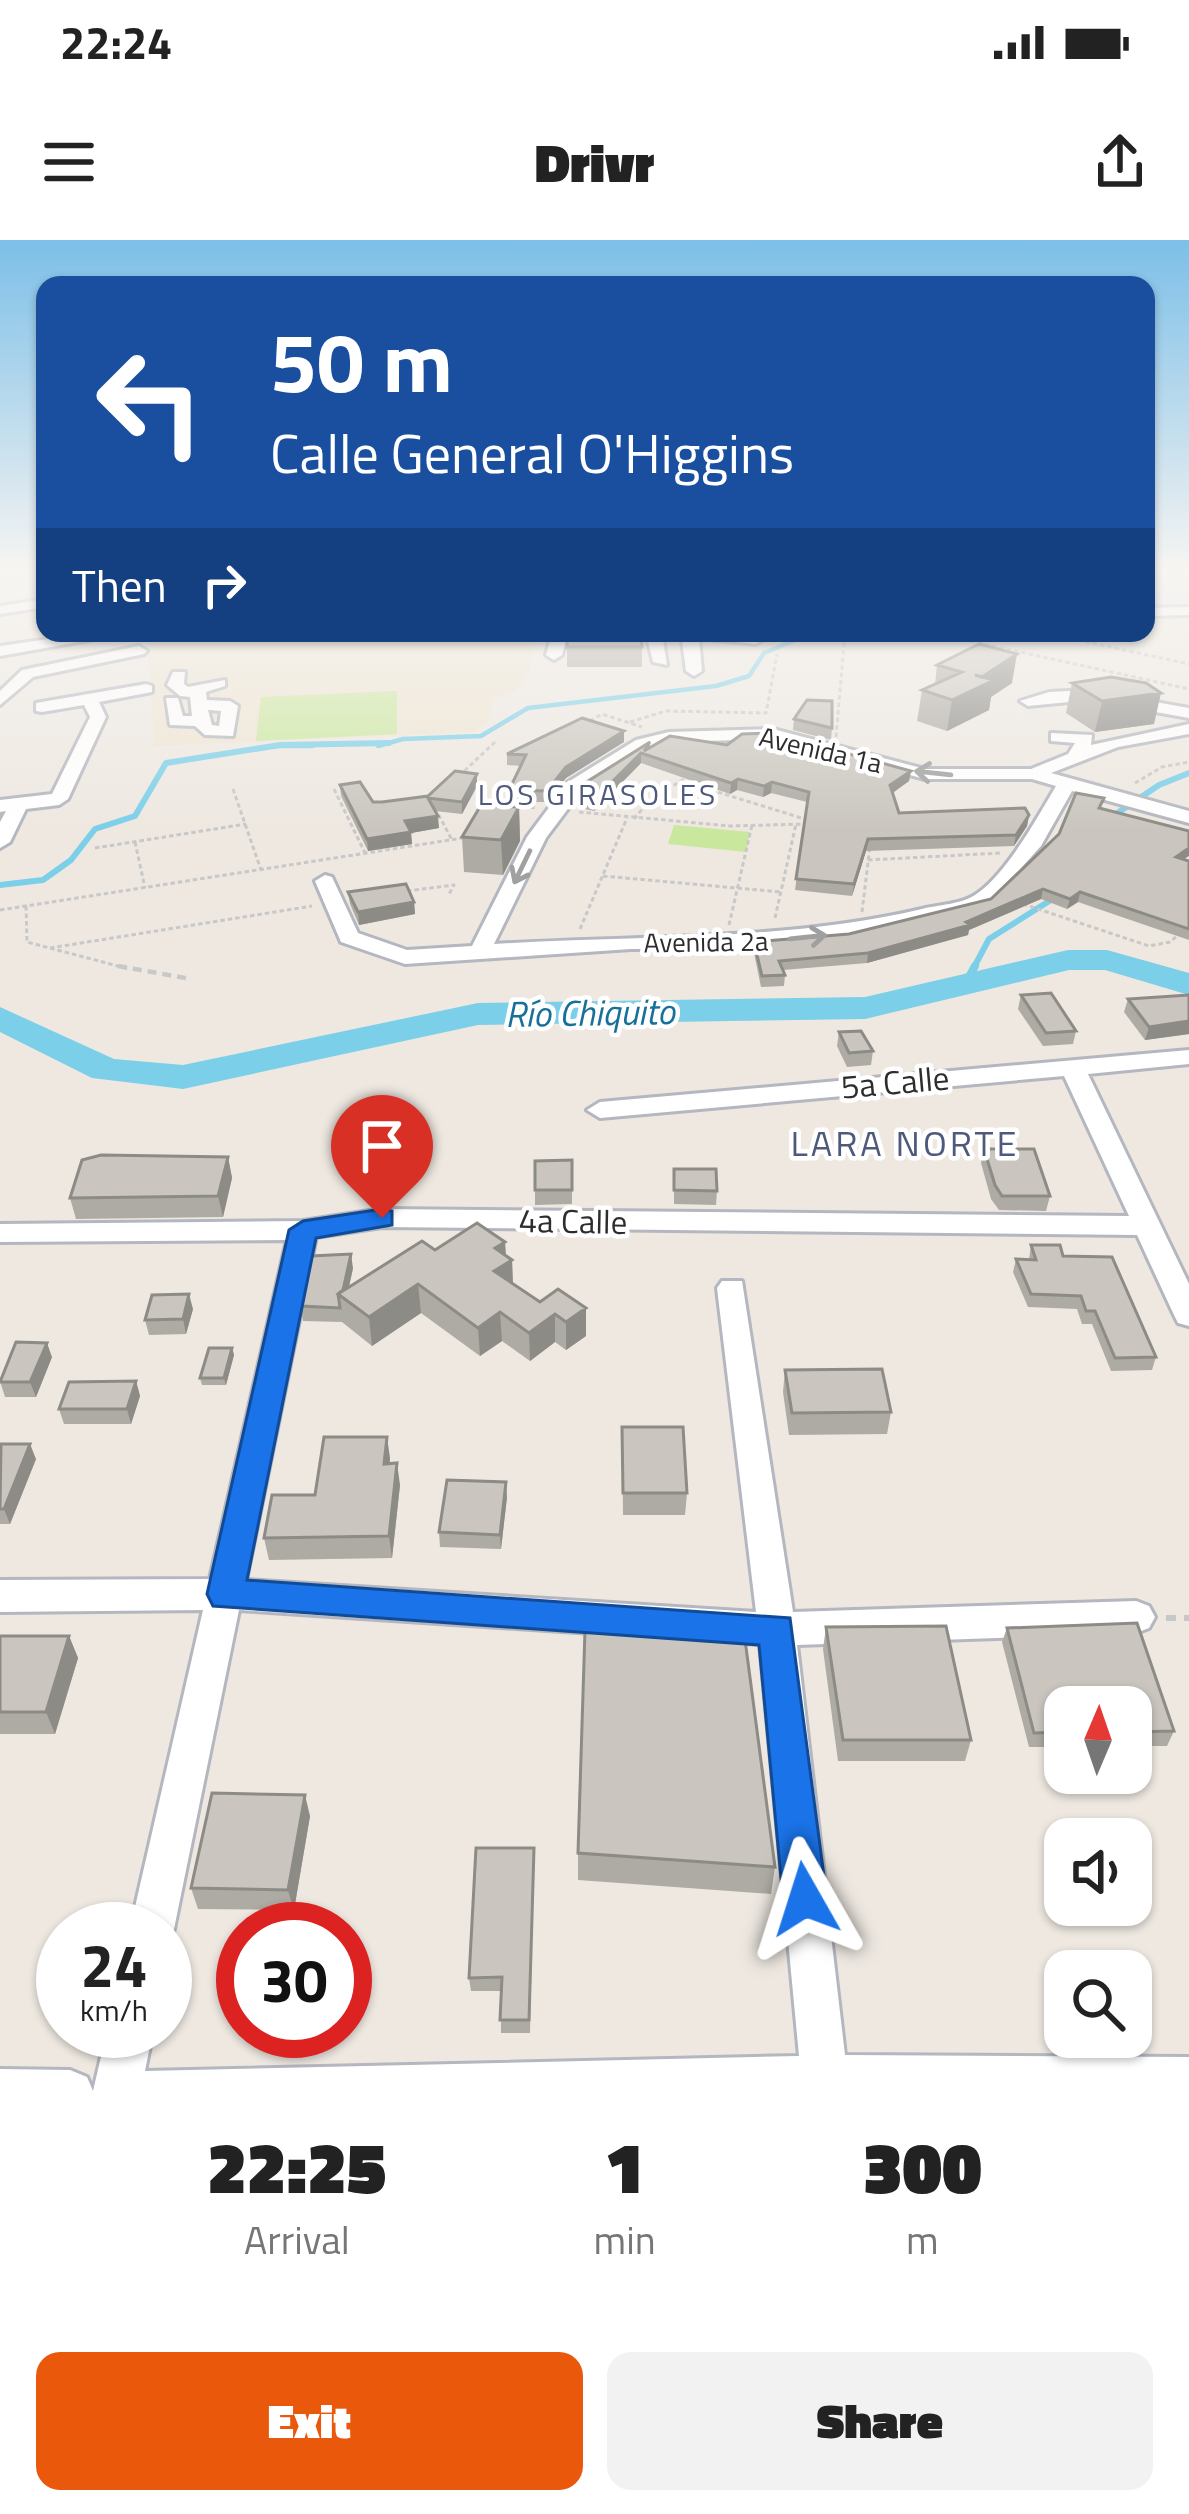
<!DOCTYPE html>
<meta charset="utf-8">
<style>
:root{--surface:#fff;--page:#f2f2f2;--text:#222;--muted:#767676;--accent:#ea580c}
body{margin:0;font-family:"Titillium Web",sans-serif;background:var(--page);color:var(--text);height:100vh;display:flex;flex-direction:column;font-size:45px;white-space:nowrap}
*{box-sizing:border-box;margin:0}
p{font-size:39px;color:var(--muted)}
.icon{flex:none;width:66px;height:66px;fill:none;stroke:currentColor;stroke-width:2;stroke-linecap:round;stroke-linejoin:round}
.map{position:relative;height:1854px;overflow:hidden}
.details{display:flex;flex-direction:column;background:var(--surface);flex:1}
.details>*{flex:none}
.top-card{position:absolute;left:36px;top:36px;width:1119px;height:366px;border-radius:24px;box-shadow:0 3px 9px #0004;background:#1a4fa0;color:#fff;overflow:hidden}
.needle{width:78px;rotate:2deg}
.tools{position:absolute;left:1044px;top:1446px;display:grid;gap:24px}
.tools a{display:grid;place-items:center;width:108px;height:108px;border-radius:24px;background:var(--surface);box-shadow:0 3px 9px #0004;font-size:60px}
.speed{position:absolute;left:36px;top:1662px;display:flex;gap:24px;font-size:60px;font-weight:700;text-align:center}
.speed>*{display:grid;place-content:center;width:156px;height:156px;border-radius:50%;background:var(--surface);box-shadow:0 3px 9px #0004;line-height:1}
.speed small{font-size:30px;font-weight:400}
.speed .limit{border:18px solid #d22;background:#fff;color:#111}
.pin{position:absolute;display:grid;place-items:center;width:102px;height:102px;color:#fff;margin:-123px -51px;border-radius:50% 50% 50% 0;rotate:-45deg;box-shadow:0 0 12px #0007}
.pin .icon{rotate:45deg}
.me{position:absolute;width:132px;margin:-66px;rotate:354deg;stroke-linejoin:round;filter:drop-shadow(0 0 9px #0008)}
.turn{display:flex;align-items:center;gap:42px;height:252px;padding:0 36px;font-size:54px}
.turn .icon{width:156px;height:156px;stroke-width:2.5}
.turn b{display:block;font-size:84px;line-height:102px}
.then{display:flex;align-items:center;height:114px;padding:0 36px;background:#0003;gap:24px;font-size:45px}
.eta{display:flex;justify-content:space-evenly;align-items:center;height:204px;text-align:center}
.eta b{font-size:72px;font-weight:800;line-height:84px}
.primary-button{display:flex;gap:24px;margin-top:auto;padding:24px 36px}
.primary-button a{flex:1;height:138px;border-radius:24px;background:var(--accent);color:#fff;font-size:48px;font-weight:800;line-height:138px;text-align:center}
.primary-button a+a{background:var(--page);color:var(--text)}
.status{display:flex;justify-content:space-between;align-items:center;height:84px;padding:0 60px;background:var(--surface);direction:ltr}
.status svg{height:33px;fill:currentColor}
header{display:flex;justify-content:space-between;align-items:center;height:156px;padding:0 36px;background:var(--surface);font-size:54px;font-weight:800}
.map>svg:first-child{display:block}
</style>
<div class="status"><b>22:24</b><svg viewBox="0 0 49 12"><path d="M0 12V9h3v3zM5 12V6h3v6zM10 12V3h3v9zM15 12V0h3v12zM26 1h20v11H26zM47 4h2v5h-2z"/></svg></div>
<header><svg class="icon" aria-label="menu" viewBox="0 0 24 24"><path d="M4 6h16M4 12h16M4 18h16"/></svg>Drivr<svg class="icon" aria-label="share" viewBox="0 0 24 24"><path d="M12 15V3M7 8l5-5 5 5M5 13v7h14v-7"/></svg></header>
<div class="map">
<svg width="1189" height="1854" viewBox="0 0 1189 1854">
<rect width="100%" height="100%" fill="#eee8e1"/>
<path fill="#e2e1e7" d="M1146,330h29l14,11v23l-43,1z"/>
<path fill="#eee4d2" d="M146,393h390l-7,40 -14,19 -21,7 -7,23 -12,10 -320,14z"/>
<path fill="#cae79e" d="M397,451v43l-141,7 5,-44z
M674,585l76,7 -4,20 -78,-8z"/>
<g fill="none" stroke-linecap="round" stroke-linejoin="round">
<path stroke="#7bcfe9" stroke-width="4.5" d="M276,506h36
M378,506l25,-7 78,-3 47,-28 188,-22 33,-10 15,-23 48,-20"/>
<path stroke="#7bcfe9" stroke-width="6" d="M1113,576l46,-31 30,-12
M0,645l43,-5 28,-20 24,-31 40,-13 31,-53 114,-18 109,-2
M973,729l16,-30 65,-41"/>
<path stroke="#7bcfe9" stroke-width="8" d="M963,748l12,-22"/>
<path fill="#7bcfe9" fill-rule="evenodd" d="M1068,710h39l82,23v22l-84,-25h-36l-204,49 -387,6 -295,64 -91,-11 -92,-46v-25l114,52 69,6 295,-62 387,-6z"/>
<defs>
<path id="minor" d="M1176,330h13v9z
M45,359v8l-45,7v-8z
M1189,367v8l-43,1v-8z
M90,393h39l-129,23v-10z
M552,393h16l-6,22 -8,5 -8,-5z
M646,393h16l5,32 -14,-3z
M681,393h92l-17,11 -57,-6 3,33 -8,5 -8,-5z
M139,406l8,5 -3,3 -111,23 -33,28v-14l22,-21z
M173,432h12l-1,12 4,3 37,-7v6l-19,6 1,8 23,1 8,5 -5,30 -28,-1 -10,-9 -25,-1 -4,-27h12l5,18h9l-2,-19 -10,-1 -13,-11zM208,470l13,1 -2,15 -7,-1z
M146,444l6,2v6l-53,10 7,15 -38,82 -9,6 -33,4 -16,33 -10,6v-26l6,-11 -6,1v-12l52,-6 38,-77 -6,-12 -42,7 -6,-1v-8z
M1089,450l100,18v10l-100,-18 -61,6 -8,-5 29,-9z
M1189,484v10l-71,13 -67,26 138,38v12l-117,-32 -31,55 -53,59 -141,35 -77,8 -139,1 -226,15 -64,-22 -26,-61 10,-6 7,2 26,56 49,17 65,-4 55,-109 41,-55 68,-42 33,-8 104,-3 152,40h106l37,-15 7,-11 -24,-2v-8l41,2 -1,10zM773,499l152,40h107l24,7c-19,32 -50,89 -81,109 -13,9 -38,10 -53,14 -141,33 -284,26 -428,35l52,-106 36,-48 66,-42 21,-6z
M1189,810v14l-101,10 101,210v42l-11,-3 -4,-8 -37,-80 -755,-8 -66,10 -70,343 510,32 -39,-324 5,-7h20l51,331 343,-11 13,5 6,11 -6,11 -13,5 -339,12 48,410 344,2v37h-1189v-25l70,1 17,7 6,14 14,-60h46l-8,40 654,-15 -39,-412 -521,-34 -65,319 -9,17v-17h-35l73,-319 -203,2v-32l210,-1 77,-339 -287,2v-18l303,-3 79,-12 747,7 -65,-140 -464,42 -13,-8 13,-8z"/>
</defs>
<use href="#minor" stroke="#b4b7bf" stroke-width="6"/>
<path stroke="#c8c8c8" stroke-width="3" stroke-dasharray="4.5 3" stroke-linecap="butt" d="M1078,400l111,24
M970,401l219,48
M590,481l12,-7 40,13
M630,482l36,-11 100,2 11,-59
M836,497l9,-104
M459,536l36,-34
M682,541l126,39
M1135,543l27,-16 27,-5
M233,549l28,81
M334,549l31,64
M508,565l30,3
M435,568l17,32
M579,572l151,14 77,-2
M634,579l16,-19 36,-22
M135,602l10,46
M95,608l151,-24
M868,620l132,-7
M603,636l178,16
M407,651l47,-6 -6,11
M1023,664l126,42 21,-4 19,-17
M26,666l1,36 102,27
M0,670l463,-72
M862,672l8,-66
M775,678l21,-94
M729,685l23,-100
M580,689l47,-111
M50,708l262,-42"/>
<path stroke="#c8c8c8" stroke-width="4.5" stroke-dasharray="9 6" stroke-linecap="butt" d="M118,726l73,13"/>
<path stroke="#c8c8c8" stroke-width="6" stroke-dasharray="10 8" stroke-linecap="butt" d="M1166,1378h23"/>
<use href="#minor" fill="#fff" fill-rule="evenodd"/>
</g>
<path fill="#aeaaa4" d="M567,407h75v20h-75z
M937,425l75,18 -21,14 -2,13 -42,21 -30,-10 5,-31 13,-6z
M1072,443l82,41 -59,8 -29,-19z
M794,479l38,9 -1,12 -38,-10z
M624,491v11l-58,36 -19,24h-37l-1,-12 12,-24 -14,-1v-11z
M650,502v5l261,24 -2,10 -16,12 6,20 130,2 -2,11 -13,20 -148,5 -14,45 -57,-6 12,-88 -36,-9 -8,4 -26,-7 -7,4 -89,-31 -47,48 -19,-4v-11z
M340,545l33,17h9l46,-6 49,-10 -15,28 -27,-3 4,17 -28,5 1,11 -44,7 -27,-55z
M519,567l1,34 -17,34 -39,-3 -2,-35z
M1101,568l88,53v79l-111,-38 -11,7 -26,-10 -72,31 -1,5 -101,28 -84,7 2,5 -1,11 -23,1 -7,-34v-11l95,-8 142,-35z
M348,652l66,10 1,12 -56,11 -9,-21z
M1021,755l55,36 -3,13 -30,2 -25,-37z
M1189,755v39l-44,6 -21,-28 4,-13z
M839,792l34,19 -2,14 -24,2 -10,-21z
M984,909l66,47 -4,15 -47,-1 -8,-11 -10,-36z
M228,917l4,21 -9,39 -147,2 -6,-21z
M572,920v44l-37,1v-44z
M674,929l43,22 -1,14 -42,-1z
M505,1002l1,13 6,5 1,24 73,52 -20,14 -11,-8 -25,19 -28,-20 -22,15 -59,-43 -49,33 -30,-24 -39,-1 -2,-15 52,-38 -4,19 86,-37z
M1031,1005l32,11 93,101 -4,13 -41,1 -19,-47h-10l-5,-15 -49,-2 -15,-35 3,-13 13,1z
M193,1069l-7,25 -37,1 -4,-15z
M232,1108l2,7 -8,30h-24l-2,-7z
M52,1117l-16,40h-31l-5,-16z
M785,1130l106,42 -4,22 -98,1 -6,-43z
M136,1141l4,15 -9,28h-67l-5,-15z
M622,1187l65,66 -2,22h-62z
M0,1206l36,13 -26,65h-10z
M390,1218v6l10,21 -8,73 -123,2 -5,-22 51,-43z
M507,1257l-6,52 -61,-2 -1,-15z
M826,1387l145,113 -6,21h-127l-15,-112z
M1007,1388l167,103 -7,15h-36v-39h-66v40h-36l-27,-105z
M0,1396h69l9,22 -23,76h-55z
M310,1576l-16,94 -96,-1 -7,-21z
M534,1608l-4,185h-29v-42h-30l-2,-13z
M578,1613l197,14 -4,27 -193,-14z"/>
<path fill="#8d8b86" d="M1017,414l-5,29 -21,14 -2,13 -42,21 5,-31z
M1161,453l-7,31 -59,8 7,-31z
M624,491v11l-58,36 -19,24v-11l19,-24z
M641,513v10l-47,48v-11z
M911,531l-2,10 -20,14 1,-10z
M477,534v12l-15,28v-12z
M738,539l-1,11 -7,4 1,-11z
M772,542l-1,11 -8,4 1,-11z
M519,567l1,34 -17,34 -2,-35z
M1029,575l-2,11 -13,20 2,-11z
M438,576l1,12 -28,5 1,11 -44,7 -1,-12 38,-18z
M868,599l-2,12 -14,45 2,-12z
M1189,608v8l-16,10 3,-9z
M1043,649l-2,10 -72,31 -1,5 -101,28 1,-10 98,-31z
M1080,652l-2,10 -11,7 3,-10z
M414,662l1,12 -56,11 -1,-13z
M1189,781v13l-44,6 4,-13z
M228,917l4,21 -9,39 -5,-21z
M505,1002l1,21 6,-3 1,28 -17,11 -1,-51z
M351,1014l2,14 -7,32 -4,-3z
M418,1044l3,29 -49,33 -3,-29z
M189,1054l4,15 -7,25 -3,-15z
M586,1068v28l-20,14v-28z
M500,1072l2,29 -22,15 -2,-28z
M555,1074v28l-25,19 -1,-28z
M47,1103l5,14 -16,40 -6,-15z
M232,1108l2,7 -8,30 -2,-7z
M136,1141l4,15 -9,28 -4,-15z
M387,1197l3,21 -3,27 -3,-21z
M30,1204l6,15 -26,65 -6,-15z
M397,1223l3,22 -8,73 -3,-22z
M506,1242l1,15 -6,52 -1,-14z
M69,1396l9,22 -23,76 -9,-22z
M305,1555l5,21 -16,94 -6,-20z"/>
<path fill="#cac6bf" stroke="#8d8b86" stroke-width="3" d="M568,393h73l1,14h-75z
M979,404l38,10 -35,23 -7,-2 19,5 -42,20 -30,-10 40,-18 -25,-7z
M1111,437l35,6 15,10 -59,8 -30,-18z
M807,460l25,1v27l-38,-9z
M582,478l42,13 -58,36 -19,24 -38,-1 17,-35 -19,-1z
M773,493l138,38 -21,14 9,28 126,-5 4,7 -13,20 -148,4 -14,45 -58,-5 13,-87 -37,-10 -8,4 -26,-7 -7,4 -90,-30 -47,47 -19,-4 10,-13 65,-41 -6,9 26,-15 57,9 15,-11z
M455,531l22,3 -15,28 -34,-4 10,18 -33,5 6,11 -44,7 -27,-54 20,-3 13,20h9l46,-6z
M1076,553l28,5 -5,10 90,23v17l-13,9 13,4v68l-109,-37 -10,7 -27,-10 -77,33 4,3 -102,28 -89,8 6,14 -23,1 -8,-34 95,-8 142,-35 68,-65z
M481,565l38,2 -18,33 -39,-3z
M406,644l8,18 -56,10 -10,-20z
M1051,753l25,38 -30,2 -25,-38z
M1189,755v26l-40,6 -21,-28z
M861,791l12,20 -24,2 -10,-21z
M984,909h50l16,47h-48l-7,-11z
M101,915l127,2 -10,39 -148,2 12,-38z
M572,920v30h-37v-29z
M674,929h42l1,22 -43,-1z
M477,983l28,19 -10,6 17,12 -18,11 46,31 18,-13 28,19 -20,14 -11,-8 -26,19 -29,-21 -22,16 -60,-44 -49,33 -31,-23 84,-53 13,9z
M1031,1005h29l3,11 49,1 44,100 -41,1 -20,-47h-9l-5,-15 -50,-2 -15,-35 20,1z
M351,1014l-8,36 -5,4 2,14 -39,-2 10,-50z
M189,1054l-6,25 -38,1 7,-25z
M16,1102l31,1 -17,39h-30z
M209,1108h23l-8,30h-24z
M882,1129l9,43 -99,1 -7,-43z
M136,1141l-9,28h-68l10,-27z
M622,1187h61l4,66h-64z
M324,1197h63l-3,27 13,-1 -8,73 -125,2 8,-43h43z
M1,1204h29l-26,65h-4z
M447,1240l59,2 -6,53 -61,-3z
M1137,1383l37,108 -43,1v-25h-66v25l-31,1 -27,-105z
M946,1386l25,114h-128l-17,-113z
M585,1390l159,2 31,235 -197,-14z
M0,1396h69l-23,76h-46z
M212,1553l93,2 -17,95 -97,-2z
M476,1608h58l-5,172h-29l2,-43 -33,1z"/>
<defs><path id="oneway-shaft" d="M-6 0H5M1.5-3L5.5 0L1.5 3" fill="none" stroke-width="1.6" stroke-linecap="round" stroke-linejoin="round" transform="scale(3)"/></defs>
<g stroke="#a0a0a0">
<use href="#oneway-shaft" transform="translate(933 533) rotate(-174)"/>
<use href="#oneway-shaft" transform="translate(522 627) rotate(116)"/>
<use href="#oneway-shaft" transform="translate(808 697) rotate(-6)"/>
</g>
<linearGradient id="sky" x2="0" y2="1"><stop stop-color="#7cbfe8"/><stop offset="0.56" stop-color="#f7f5f2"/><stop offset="1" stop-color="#f7f5f2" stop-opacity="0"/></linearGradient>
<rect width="1189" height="590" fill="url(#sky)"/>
<path fill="#1a73e8" stroke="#114b97" stroke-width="3" d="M382,969l10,2v14l-76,13 -69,342 543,38 37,281 -6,16 -16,6 -15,-6 -7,-16 -24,-254 -546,-39 -6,-12 82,-364 14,-9z"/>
<g text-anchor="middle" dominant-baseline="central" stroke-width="9" stroke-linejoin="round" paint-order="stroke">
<g font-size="27" fill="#2d2d2d" stroke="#fff">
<text transform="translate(821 509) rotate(13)">Avenida 1a</text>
<text transform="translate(706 701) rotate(-1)">Avenida 2a</text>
</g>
<g font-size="30" letter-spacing="3" fill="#4f597c" stroke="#fff">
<text x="598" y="554">LOS GIRASOLES</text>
</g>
<g font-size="33" fill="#2d2d2d" stroke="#fff">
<text transform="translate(895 842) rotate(-5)">5a Calle</text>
<text transform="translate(573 981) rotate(1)">4a Calle</text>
</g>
<g font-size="36" font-style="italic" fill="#167099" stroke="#fff">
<text transform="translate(590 772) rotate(-1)">Río Chiquito</text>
</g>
<g font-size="36" letter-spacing="3" fill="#4f597c" stroke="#fff">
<text x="905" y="902">LARA NORTE</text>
</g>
</g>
</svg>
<div class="tools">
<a><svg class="needle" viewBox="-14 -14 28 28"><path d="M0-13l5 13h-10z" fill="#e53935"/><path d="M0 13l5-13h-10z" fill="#767676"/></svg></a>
<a><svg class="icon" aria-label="sound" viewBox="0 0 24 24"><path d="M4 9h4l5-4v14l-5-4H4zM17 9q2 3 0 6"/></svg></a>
<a><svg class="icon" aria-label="search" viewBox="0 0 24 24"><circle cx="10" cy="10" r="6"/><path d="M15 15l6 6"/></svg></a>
</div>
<div class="speed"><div>24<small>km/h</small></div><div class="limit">30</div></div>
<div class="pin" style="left:382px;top:978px;background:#d93025"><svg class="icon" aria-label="arrive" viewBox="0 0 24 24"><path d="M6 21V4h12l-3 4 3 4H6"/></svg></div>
<svg class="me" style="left:805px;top:1659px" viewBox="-20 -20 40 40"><path d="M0-17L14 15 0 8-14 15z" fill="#1a73e8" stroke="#fff" stroke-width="4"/></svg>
<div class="top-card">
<div class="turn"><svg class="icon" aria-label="left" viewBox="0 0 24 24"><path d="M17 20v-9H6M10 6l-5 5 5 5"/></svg><div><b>50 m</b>Calle General O'Higgins</div></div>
<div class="then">Then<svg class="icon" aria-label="right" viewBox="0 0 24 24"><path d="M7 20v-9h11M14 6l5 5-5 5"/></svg></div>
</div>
</div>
<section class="details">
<div class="eta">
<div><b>22:25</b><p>Arrival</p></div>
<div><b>1</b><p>min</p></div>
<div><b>300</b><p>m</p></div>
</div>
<div class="primary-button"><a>Exit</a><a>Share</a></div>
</section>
